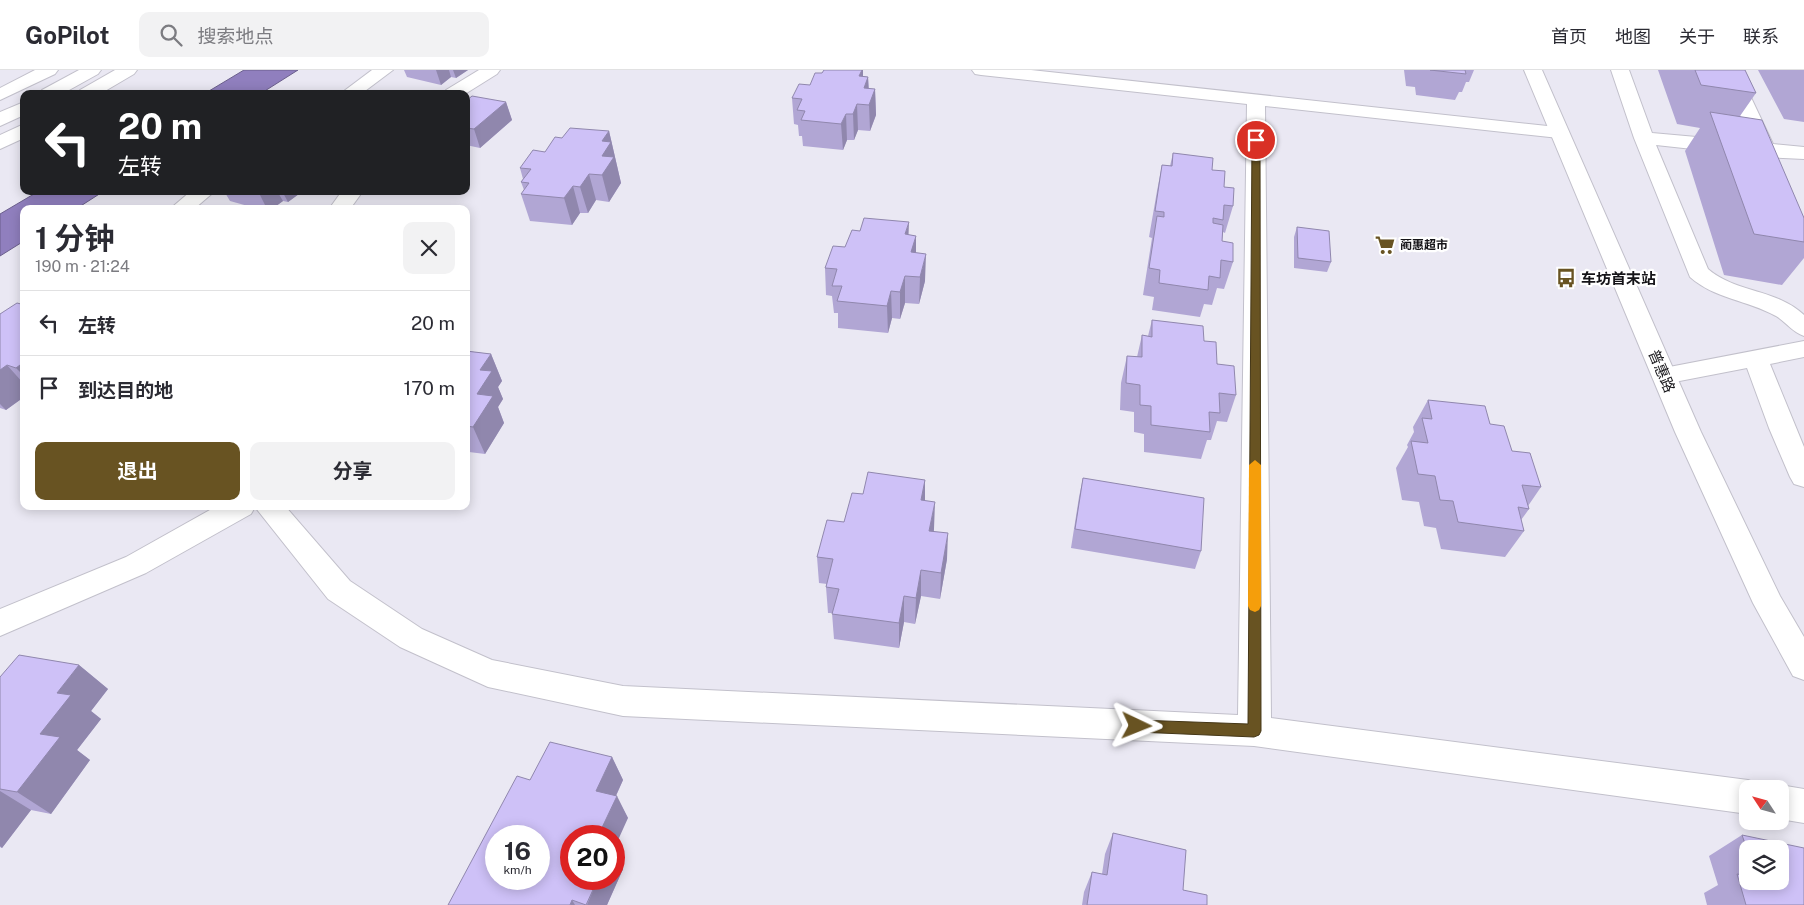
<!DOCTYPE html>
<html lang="zh">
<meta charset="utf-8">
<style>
:root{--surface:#fff;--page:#f2f2f3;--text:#2b2b33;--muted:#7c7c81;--line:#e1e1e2;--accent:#685322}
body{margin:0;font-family:"Public Sans","Noto Sans SC",sans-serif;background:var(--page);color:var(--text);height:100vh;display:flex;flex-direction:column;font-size:19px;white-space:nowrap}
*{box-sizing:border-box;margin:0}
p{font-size:16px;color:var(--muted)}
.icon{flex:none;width:28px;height:28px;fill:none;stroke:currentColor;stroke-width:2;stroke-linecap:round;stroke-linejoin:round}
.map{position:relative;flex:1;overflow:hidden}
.drawer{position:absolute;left:20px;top:135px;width:450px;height:305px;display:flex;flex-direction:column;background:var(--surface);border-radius:10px;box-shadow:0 2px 12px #0003}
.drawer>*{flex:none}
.banner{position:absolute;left:20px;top:20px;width:450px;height:105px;border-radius:10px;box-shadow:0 2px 12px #0003;background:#202124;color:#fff;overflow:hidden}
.needle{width:32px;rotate:306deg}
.tools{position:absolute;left:1739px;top:710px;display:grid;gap:10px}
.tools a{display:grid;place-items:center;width:50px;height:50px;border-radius:10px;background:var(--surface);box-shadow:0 2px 12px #0003;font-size:25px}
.speed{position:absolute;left:485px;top:755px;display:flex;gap:10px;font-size:25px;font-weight:700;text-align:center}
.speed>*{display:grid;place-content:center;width:65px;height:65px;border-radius:50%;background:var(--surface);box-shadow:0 2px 12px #0003;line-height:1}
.speed small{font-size:12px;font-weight:400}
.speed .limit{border:8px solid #d22;background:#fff;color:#111}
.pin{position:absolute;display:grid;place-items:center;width:42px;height:42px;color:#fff;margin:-21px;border:2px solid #fff;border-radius:50%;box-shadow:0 1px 5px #0007}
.me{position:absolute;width:55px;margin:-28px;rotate:92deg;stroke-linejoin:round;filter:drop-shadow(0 0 4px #0008)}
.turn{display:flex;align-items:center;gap:18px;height:105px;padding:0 15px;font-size:22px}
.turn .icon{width:65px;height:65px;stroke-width:2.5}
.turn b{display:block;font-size:35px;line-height:42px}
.round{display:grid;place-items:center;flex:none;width:52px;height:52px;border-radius:10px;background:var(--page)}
.head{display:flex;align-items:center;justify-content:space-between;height:85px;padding:0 15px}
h1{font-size:30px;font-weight:700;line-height:38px}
.cta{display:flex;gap:10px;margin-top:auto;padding:10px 15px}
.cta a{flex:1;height:58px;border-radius:10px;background:var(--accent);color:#fff;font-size:20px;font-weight:700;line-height:58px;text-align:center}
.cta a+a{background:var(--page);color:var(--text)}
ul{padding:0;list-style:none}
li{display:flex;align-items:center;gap:15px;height:65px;padding:0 15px;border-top:1px solid var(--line)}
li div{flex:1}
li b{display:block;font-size:19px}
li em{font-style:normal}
header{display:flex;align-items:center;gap:30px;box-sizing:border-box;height:70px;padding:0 25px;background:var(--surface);border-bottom:1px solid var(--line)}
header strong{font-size:24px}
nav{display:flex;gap:28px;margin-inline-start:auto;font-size:18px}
.search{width:350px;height:45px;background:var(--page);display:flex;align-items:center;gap:12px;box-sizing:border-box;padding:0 18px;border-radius:10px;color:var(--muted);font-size:19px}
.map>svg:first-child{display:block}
</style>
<header>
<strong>GoPilot</strong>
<div class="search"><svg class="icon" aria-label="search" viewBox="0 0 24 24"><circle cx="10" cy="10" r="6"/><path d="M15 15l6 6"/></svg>搜索地点</div>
<nav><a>首页</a><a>地图</a><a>关于</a><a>联系</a></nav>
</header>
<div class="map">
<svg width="1804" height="835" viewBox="0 0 1804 835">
<rect width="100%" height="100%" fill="#eae8f3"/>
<path fill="#907fbe" stroke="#6b5f8c" d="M244,0h54l-38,24h-56z
M39,121h65l-28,18h-52v32l-24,15v-42z"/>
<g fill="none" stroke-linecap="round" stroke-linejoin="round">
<defs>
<path id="minor" d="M372,0h21l-32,24h-21z
M479,0h21l-3,4 -32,20h-22l3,-4z
M972,0h59l535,58 3,4 -3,4 -7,2 -294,-32 6,612 477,62 12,5 2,4h-14v25l-494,-68 -631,-30 -135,-29 -88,-40 -72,-48 -73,-92 -4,7 -105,59 -146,63v-27l126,-52 91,-51h68l65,75 72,48 70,31 131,26 615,29 9,-611 -266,-29 -6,-1z
M1611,0h18l23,63 100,9 -32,-72h18l35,74 31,3v12l-38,-2 -110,-12 52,124c28,24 69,20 96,46v21c-12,-4 -18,-14 -28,-20 -29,-16 -61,-17 -86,-39l-56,-139z
M191,121h24l-21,18h-24z
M342,121h21l-13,18h-21z
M1804,271v16l-34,7 34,83v40l-10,-3 -4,-7 -21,-49 -22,-60 -83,16 -9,-2 -3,-6 3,-6 9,-2z
M1780,715l24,4v34l-24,-4v-30h-9z"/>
<path id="major" d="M115,0h22l-3,4 -34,20h-23l3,-4z
M1524,0h18l159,362 79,164 24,41v43l-11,-4 -40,-73 -78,-171z
M24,54v14l-24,11v-14z"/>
<path id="highway" d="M35,0h23l-3,4 -55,26v-12z
M79,0h22l-3,4 -36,20h-23l3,-4z
M24,32v13l-24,11v-14z"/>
</defs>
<use href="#minor" stroke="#c2c0cb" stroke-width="2"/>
<use href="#major" stroke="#c2c0cb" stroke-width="2"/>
<use href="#highway" stroke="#c2c0cb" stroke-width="2"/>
<use href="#minor" fill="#fff" fill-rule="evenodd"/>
<use href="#major" fill="#fff" fill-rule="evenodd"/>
<use href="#highway" fill="#fff" fill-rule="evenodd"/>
</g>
<path fill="#b1a6d4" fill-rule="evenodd" d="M404,0h64l-12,8 -5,-1 -10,8 -34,-8z
M824,0h39v6l5,1 1,12h6l1,26 -6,16 -12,-1 -4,10h-7l-4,10 -40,-4 -1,-10h-3l-1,-11 -4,-1 -2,-26 18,-13 12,-12z
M1404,0h70l-5,12h-3l-4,10h-3l-4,8 -39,-5 -1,-8 -9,-1z
M1658,0h87l11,23 -16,23 64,102v40l-22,27 -58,-10 -39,-124 15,-23 -23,-4z
M1758,0h46v52l-20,-3z
M466,31l40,1 6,18 -32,28 -14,-3z
M609,61l12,52 -12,19 -13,-2 -8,13h-8l-8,12 -42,-4 -9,-27 3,-4 -3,-8 2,-3 -3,-11 25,-16 17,-14z
M1173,83l39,17 12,17 9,19 -8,27 -2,-1 -1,9 11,21 -9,27 -7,-1 -5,17 -8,-1 -4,13 -48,-7 2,-13 -11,-2 9,-57 -3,-1 8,-46 5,-26 8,1z
M224,121h79l-15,11 -5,-1 -11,8h-13l-29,-8z
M1297,157l34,35 -4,10 -33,-4v-31z
M909,165l7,1v17l9,28 -6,23 -14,-1 -5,16 -8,-1 -4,15 -50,-5v-15h-4l-2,-17 -6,-1 -1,-27 20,-21z
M24,233v94l-18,13 -6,-2v-94z
M1152,250l52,21 32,54 -9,27 -10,-1 -6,19h-4l-6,19 -57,-7v-18l-10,-2v-20l-14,-2 1,-27 6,-27 10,1 5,-22 6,1z
M466,281l25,3 11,27 -4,6 5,12 -5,8 6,16 -19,31 -16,-2 -3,4z
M1428,330l62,24 51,63 -13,19 1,3 -8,11 3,11 -19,26 -64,-8 -5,-21 -12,-2 -5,-24 -17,-2 -6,-32 12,-21 -1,-2 7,-13 -1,-5z
M1083,408l118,73 -6,18 -124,-21 8,-51z
M925,410v21l9,28v2l13,28 -7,40 -19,-3 -6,28 -11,-2 -5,26 -65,-9 -2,-26h-4l-2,-26 1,-3 -8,-1 -2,-26 27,-35 19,-28z
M79,595l29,24 -17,22 10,8 -24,31 13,10 -39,54 -20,-4 -29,38 -2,-1v-170z
M612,687l11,23 -7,16 12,22 -57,18 52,33 -16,36h-159l82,-125z
M1113,763l70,57 24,15h-125l2,-13 8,-20 10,2 3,-20z
M1742,765l62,70h-97l-3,-12 14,-8 -9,-29zM1748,779l32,32h-32z"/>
<path fill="#9087ad" d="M436,0h13l2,7 -10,8z
M453,0h15l-12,8z
M862,0h1v23l-4,-17z
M868,7l1,25 -5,-14z
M875,19l1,26 -6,16 -1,-26z
M506,32l6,18 -32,28 -6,-19z
M857,34l1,26 -4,10 -1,-26z
M846,44l1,26 -4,10 -2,-26z
M609,61l12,52 -12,19 -7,-27v-34z
M589,104l7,26 -8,13 -8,-26z
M573,116l7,27 -8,12 -8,-27z
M258,121h19l6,10 -11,8h-5z
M282,121h21l-15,11z
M909,152l-1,27 -3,-15z
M916,166v27l-5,-11z
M926,184l-1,27 -6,23 1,-27z
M905,206v27l-5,16v-27z
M891,221l1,27 -4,15 -1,-27z
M491,284l11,27 -4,6 5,12 -5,8 6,16 -19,31 -12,-27 7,-57z
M24,292v14l-8,-8z
M7,295l17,19v13l-18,13 -6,-6v-34z
M466,376l3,6 -3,4z
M925,410v26l-4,-6z
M935,432l-1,27 -5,28v-26z
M948,463l-1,26 -7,40 1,-26z
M921,500v26l-6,28 1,-26z
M904,526v26l-5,26v-25z
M79,595l29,24 -17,22 10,8 -24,31 13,10 -39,54 -34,-22 40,-99z
M612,687l11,23 -15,33 -12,-22z
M0,721l31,19 -29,38 -2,-2z
M617,726l11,22 -14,31v-13h-16z
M614,783l9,16 -16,36h-20l11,-26h16z
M572,830l3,5h-5z"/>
<path fill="#cec1f7" stroke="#9087ad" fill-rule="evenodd" d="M824,0h38l-3,6 9,1 -4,11 11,1 -6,16 -12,-1 -4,10h-7l-5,10 -40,-4 4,-9 -8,-1 5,-11 -10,-1 7,-14 11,1 5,-12h7z
M1430,0h35l1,4z
M1695,0h50l11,23 -55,-8z
M472,26l34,6 -32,27 -8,-1v-27z
M1710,42l52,8 42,98v24l-50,-8z
M570,58l39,3 -7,10 9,1 -9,14 12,1 -12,18 -13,-1 -9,13 -7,-1 -9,12 -43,-4 8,-11 -8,-1 10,-13 -11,-1 13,-18 12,2 10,-15 7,1z
M1173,83l40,5 -1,12 13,1 -1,16 10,1 -1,18 -9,-1 -1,15 -10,-2v5l10,2 -1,16 11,2v19l-12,-2 -1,18 -11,-2 -1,14 -49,-7 1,-13 -11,-2 8,-52 7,1v-5l-9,-1 7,-46 10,1z
M864,148l45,4 -4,12 11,2 -5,16 15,2 -6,23 -15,-1 -5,16 -9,-1 -4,15 -50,-5 5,-15h-10l5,-17 -12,-1 8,-22 12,1 7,-17 8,1z
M1297,157l32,4 2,31 -33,-4z
M17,233l4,1 3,-1v59l-8,6 -9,-3 -7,5v-56z
M1152,250l51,6 1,15 12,1 1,22 17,2 2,29 -17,-2 1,20 -11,-1 1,20 -59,-7v-19l-11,-1v-20l-14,-2 1,-27 15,1v-22l10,2z
M466,281l25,3 -11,16 12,1 -15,23 16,2 -20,31 -7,-1z
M1428,330l57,6 5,18 14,2 8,25 18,2 11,34 -19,-2 7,24 -11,-2 6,24 -66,-9 -5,-21 -13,-1 -5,-24 -17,-2 -7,-33 17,2 -6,-25 10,1z
M868,402l57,8 -4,20 14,2 -6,29 19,2 -7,40 -20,-3 -5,28 -12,-2 -5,27 -67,-9 7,-25 -13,-2 7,-28 -16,-2 10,-37 17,2 8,-29 11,1z
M1083,408l121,20 -3,53 -126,-22z
M19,585l60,10 -22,28 14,2 -31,39 20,3 -43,55 -17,-3v-112z
M550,672l62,15 -16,34 21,5 -19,40h-27v43h27l-12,26 -14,-5 -2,5h-122l69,-129 13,4zM496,766h43v43h-43z
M1113,763l73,17 -3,40 24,5v10h-120l5,-33 15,3z
M1742,765l62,13v57h-58l-9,-31 11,2v5h32v-32h-32v3z"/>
<path fill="#685322" stroke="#443616" d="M1256,67l4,3 1,591 -2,4 -5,2 -117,-5 -5,-1 -2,-5 2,-4 5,-2 111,4 4,-584z"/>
<path fill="#f59e0b" d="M1255,390l6,5v141l-2,4 -4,2 -5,-2 -2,-4 1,-141z"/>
<defs>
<symbol id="supermarket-bare" viewBox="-9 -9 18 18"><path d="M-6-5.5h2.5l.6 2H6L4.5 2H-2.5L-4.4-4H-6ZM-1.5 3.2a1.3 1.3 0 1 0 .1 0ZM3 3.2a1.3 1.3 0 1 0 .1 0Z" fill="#685322" stroke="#fff" stroke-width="2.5" paint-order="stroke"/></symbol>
<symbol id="bus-bare" viewBox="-9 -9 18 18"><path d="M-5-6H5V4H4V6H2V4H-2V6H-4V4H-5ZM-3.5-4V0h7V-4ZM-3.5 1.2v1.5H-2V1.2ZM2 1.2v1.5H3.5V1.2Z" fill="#685322" stroke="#fff" stroke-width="2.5" paint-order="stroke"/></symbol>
</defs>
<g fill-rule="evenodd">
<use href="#supermarket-bare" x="1371" y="161" width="28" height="28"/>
<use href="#bus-bare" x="1552" y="194" width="28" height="28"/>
</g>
<g text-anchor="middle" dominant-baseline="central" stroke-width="4.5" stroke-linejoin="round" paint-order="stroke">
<g font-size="12" font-weight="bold" fill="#151418" stroke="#fff" text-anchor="start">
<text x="1400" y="175">蔺惠超市</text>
</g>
<g font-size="15" font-weight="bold" fill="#151418" stroke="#fff" text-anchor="start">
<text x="1581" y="208">车坊首末站</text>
</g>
<g font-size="15" fill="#151418" stroke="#fff">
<text transform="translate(1662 301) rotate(67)">普惠路</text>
</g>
</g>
</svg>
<div class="tools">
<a><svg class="needle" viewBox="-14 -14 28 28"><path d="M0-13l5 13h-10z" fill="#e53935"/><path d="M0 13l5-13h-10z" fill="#7c7c81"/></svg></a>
<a><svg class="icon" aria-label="layers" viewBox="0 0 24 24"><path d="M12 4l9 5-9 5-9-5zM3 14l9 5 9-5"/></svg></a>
</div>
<div class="speed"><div>16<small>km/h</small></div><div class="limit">20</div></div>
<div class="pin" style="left:1256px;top:70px;background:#d93025"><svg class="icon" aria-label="arrive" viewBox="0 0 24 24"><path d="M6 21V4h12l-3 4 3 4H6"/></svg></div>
<svg class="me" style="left:1137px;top:656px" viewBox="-20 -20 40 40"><path d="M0-17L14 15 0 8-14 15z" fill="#685322" stroke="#fff" stroke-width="4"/></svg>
<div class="banner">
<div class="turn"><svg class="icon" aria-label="left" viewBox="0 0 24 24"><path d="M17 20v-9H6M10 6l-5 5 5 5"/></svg><div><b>20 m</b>左转</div></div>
</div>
<section class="drawer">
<div class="head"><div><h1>1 分钟</h1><p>190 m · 21:24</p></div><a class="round"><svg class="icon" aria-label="close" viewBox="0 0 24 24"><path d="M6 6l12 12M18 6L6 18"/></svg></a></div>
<ul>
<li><svg class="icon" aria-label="left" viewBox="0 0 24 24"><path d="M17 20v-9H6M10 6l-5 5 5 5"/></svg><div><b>左转</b></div><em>20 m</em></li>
<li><svg class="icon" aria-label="arrive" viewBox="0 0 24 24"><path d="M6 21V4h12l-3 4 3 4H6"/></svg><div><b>到达目的地</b></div><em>170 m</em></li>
</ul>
<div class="cta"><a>退出</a><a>分享</a></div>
</section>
</div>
